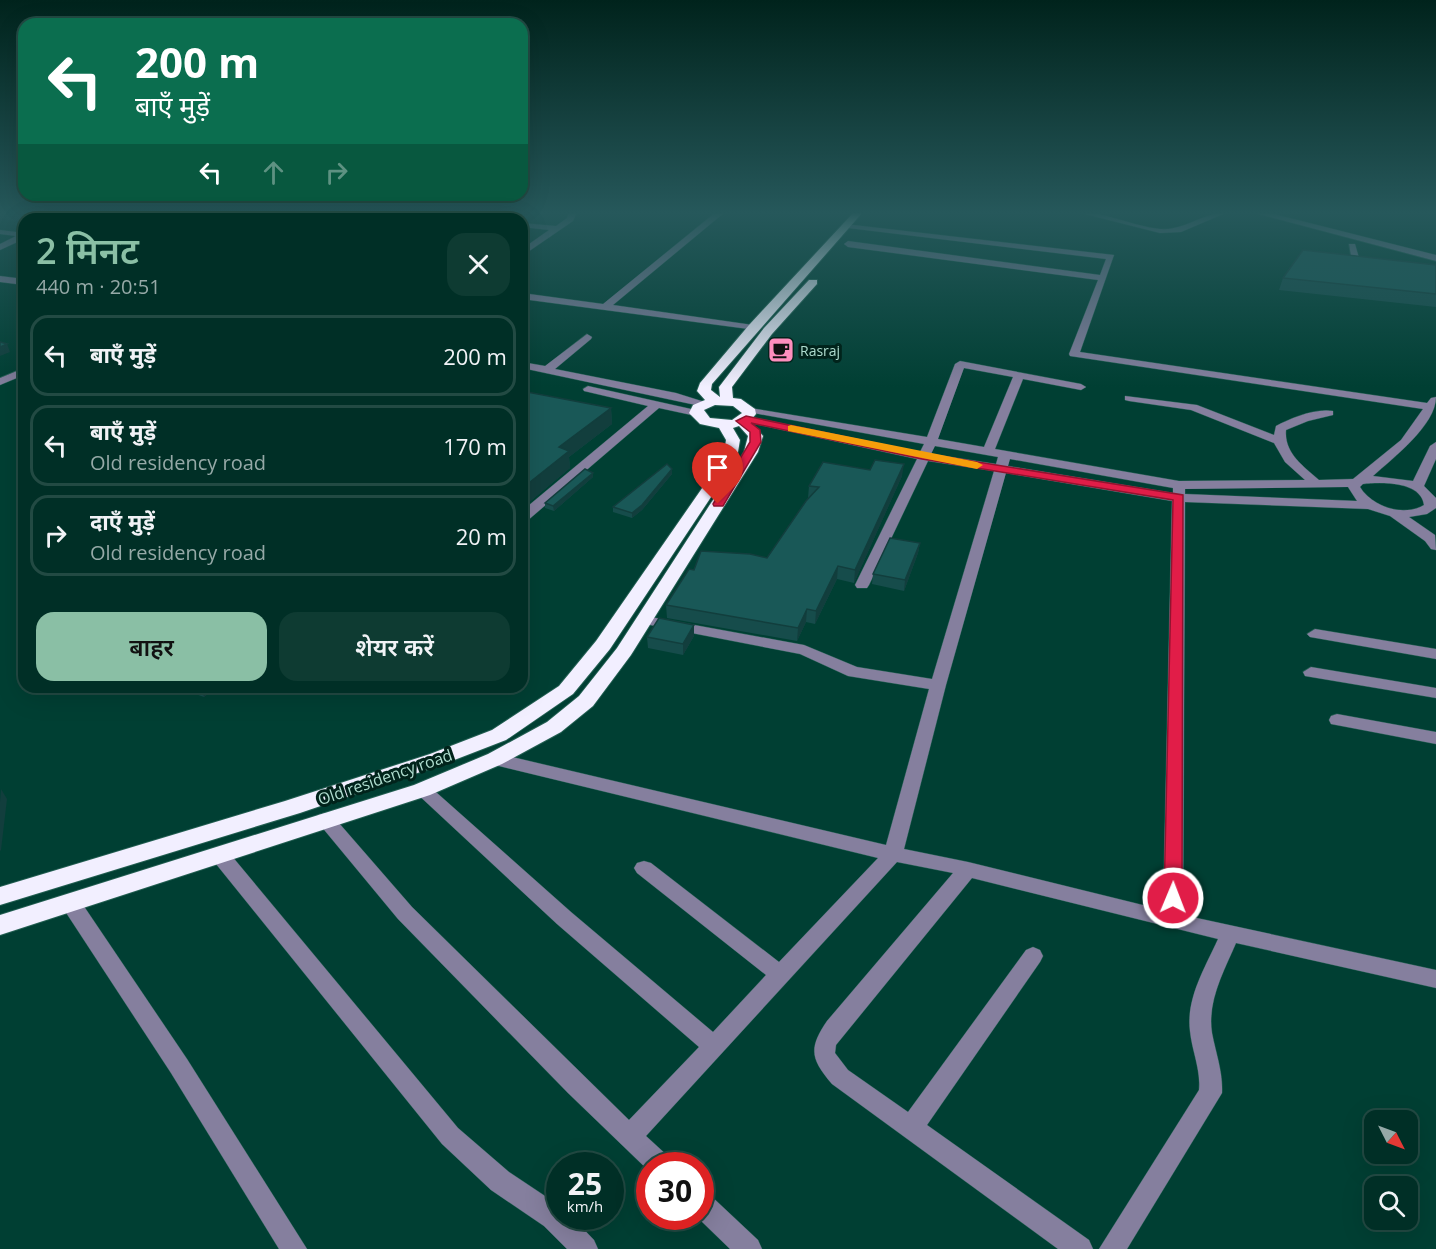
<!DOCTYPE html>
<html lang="hi">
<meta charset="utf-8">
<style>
:root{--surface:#002f26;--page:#0e3b32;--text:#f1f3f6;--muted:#95a9a7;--line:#224a43;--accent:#8abfa5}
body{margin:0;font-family:"Open Sans","Noto Sans Devanagari",sans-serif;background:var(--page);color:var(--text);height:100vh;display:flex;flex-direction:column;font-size:22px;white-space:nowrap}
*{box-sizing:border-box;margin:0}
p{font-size:20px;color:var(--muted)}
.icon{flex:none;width:33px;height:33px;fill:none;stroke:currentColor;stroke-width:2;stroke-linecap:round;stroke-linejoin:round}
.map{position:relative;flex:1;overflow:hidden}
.drawer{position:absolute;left:18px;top:213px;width:510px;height:480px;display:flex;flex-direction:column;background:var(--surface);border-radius:18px;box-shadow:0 6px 24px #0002,0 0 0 2px var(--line)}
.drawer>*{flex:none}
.guide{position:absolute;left:18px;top:18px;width:510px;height:183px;border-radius:18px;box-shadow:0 6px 24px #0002,0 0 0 2px var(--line);background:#0b6e4f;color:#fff;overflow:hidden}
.needle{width:39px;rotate:132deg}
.controls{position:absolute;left:1364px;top:1110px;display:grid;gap:12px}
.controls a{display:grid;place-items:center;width:54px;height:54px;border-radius:12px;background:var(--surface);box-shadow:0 6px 24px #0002,0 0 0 2px var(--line);font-size:30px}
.speed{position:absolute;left:546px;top:1152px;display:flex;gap:12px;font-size:30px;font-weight:700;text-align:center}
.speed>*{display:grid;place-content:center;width:78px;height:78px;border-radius:50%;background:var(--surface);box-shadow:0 6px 24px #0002,0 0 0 2px var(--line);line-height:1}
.speed small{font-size:15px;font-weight:400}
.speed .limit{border:9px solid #d22;background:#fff;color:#111}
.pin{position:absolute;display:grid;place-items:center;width:51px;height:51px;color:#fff;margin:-62px -26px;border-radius:50% 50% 50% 0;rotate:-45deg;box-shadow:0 0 6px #0007}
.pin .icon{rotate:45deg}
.me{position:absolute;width:66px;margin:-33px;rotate:1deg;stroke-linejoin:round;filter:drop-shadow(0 0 4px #0008)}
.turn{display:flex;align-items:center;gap:21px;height:126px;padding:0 18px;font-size:27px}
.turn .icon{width:78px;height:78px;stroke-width:2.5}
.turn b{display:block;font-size:42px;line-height:51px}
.lanes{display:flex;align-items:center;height:57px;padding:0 18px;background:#0003;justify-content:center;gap:30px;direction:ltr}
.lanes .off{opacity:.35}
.round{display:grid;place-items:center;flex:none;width:63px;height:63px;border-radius:18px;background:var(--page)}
.summary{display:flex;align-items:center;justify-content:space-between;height:102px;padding:0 18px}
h1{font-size:36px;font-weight:600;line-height:45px;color:var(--accent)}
.cta{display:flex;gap:12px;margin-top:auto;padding:12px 18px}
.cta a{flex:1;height:69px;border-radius:18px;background:var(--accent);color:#111;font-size:24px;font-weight:600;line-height:69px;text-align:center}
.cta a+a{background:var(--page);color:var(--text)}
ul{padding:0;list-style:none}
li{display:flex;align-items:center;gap:18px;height:81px;margin:0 12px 9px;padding:0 6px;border:3px solid var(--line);border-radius:18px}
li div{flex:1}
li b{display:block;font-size:22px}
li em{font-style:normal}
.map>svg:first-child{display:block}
</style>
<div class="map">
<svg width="1436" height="1249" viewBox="0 0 1436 1249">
<rect width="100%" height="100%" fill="#003f33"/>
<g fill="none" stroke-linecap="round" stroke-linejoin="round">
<defs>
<path id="minor" d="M394,212h29l45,7h-26z
M569,212h8l-4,9 -51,35v-7l27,-19 -27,-3v-4l34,3 11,-8z
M716,212h9l-112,93 140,20 3,1v4l-234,-31v-6l81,11z
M1077,212c29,0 55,14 83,17 24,2 44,-17 68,-17l-47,20 -21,1z
M1251,212h15l170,43v6z
M845,224l269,31 -34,97 347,51 4,-5 5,-1c0,28 -43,61 -63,79l40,5 17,-35 6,-4v17l-12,27 12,12v10l-9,6 -18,3 26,18 1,15 -5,-1 -6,-8 -35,-25 -22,-7 -183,-7 -2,413 253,55v18l-200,-45c-12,28 -29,58 -24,90 4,21 11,39 10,60l-95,156h-28l100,-159c2,-20 -7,-39 -9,-59 -4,-33 15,-63 28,-92l-246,-61 -136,167 -1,8 13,17 60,42 118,-162 7,-3 7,3 3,6 -3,6 -113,163 162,115 4,9h-35l-226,-165c-21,-25 -24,-35 -5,-63l126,-148 -56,-11 -251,274 24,22 3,8h-23v6l-82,-79 -170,-174 -82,-99 2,-5 7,-2 7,2 80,92 217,213 70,-73 -142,-123 -144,-134 3,-5 6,-1 6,1 143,127 142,120 53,-57 -129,-102 -3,-5 3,-5 7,-2 7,2 128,99 99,-104 -383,-93 -6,-2 -3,-4 3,-4 6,-2 391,92 43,-156 -81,-13 -48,-22 -155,-30 -7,-4 7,-4 159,29 53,22 75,12 62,-208 -66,-10 -59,124 -2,3h-10l-2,-3 62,-126 -171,-37 -6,-3 6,-3 174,36 4,-8 -176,-32 -4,-1v-4l183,30 28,-73 5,-3 121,23 5,3 -5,3 -58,-11 -28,70 184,32 126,-1 -20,-18 -11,-19 -83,-33 -62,-9 -4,-1v-4l72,9 77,30 2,-9c15,-8 39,-18 57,-15v4l-25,6 -22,9c-2,23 17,36 33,50l34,-1 48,-39 22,-31 -353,-53 -1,-2 29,-74 -250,-33 -4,-3 4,-3 252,34 6,-16 -258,-31 -4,-2zM964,368l49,9 -29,70 -46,-8zM935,446l63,11 -2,7 -65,-10zM1010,459l163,29v5l-165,-27zM1006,473l166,28 -9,409 -195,-48 -64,-13 42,-164zM1363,484c18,-2 58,-3 61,21 -20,12 -52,2 -64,-18zM1348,487l9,14 -172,-7v-5z
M0,230l24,3v6l-24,11v-6l16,-8 -16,-2z
M1349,244h6l4,14 15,3v4l-22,-3z
M0,276l24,3v6l-24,-3z
M587,334l5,3 -1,2 -36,30 121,24 35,11 -6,3 -183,-39v-6l23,4z
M24,368v7l-24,10v-7z
M588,386l112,25 2,2 -6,3 -37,-8 -132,113 -5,1v-11l126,-105 -64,-15 -1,-2z
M1315,629l121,20v10l-126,-22 -3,-3z
M1311,667l125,21v10l-131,-22 -2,-4z
M1337,714l99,18v12l-105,-20 -2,-4 2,-4z
M219,847l7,2 232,279 51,44 51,34v10h11l23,24 4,9h-31l-23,-23 -53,-36 -49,-46 -230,-285 -2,-5 2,-5z
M70,894l7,2 110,163 120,190h-28l-108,-176 -108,-165 -3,-6 3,-6z
M700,1191l9,3 49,46 4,9h-32l-34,-33h4z"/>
<path id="highway" d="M854,212h9l-151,172 -1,6 9,7 -1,-10 45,-59 45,-48h8v4l-45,50 -40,53 1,11 8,1 14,10 1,5 -6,7 13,15 -5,16 -127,203 -38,51 -32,26 -59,32 -72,31 -430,140v-20l414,-130 74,-31 59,-32 32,-26 38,-48 127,-196 4,-16 -9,-10 -6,2 7,12 -3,18 -127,191 -37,45 -67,46 -62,24 -144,49 -300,92v-18l285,-86 145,-47 62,-24 67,-44 37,-45 127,-183 3,-18 -7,-12 -19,-4 -11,-11 4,-8 12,-5 -8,-9 3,-8 49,-58zM715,405l18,1 9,7 -10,7 -22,-2 -6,-8z"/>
</defs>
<use href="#minor" stroke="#235f52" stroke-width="1"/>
<use href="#highway" stroke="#235f52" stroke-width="2"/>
<use href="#minor" fill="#857f9e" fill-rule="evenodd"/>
<use href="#highway" fill="#f2efff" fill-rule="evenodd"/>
</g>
<path fill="#164c4b" d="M0,212h119l-16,7h-79v3l-24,-3z
M182,212h35l-9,4z
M219,212h116l-2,2h5l2,-2h78l1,6 -2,1h-151z
M1436,265v42l-157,-17 4,-12z
M522,391l89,17 1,16 -43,33 1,11 -43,36 -5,-2z
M672,469v5l-30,36 -10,8 -19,-6v-5z
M593,473v4l-39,34 -9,-3v-5z
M902,476l-48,107 -17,-4 -22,45 -9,-2 -9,19 -130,-23 -1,-13 28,-35 73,-12 42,-60h-1l1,-12z
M920,543l-2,10 -14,38 -32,-7 1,-10z
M694,625v11l-11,19 -35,-7 -1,-11z
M175,687h42l-13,10z"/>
<path fill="#123e3d" d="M99,212h20l-16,7h-20z
M207,212h10l-9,4z
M415,212h3l1,6 -2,1h-12z
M519,212h13l-10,8v-1h-12z
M7,344l3,8 -10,4v-9z
M611,408l1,16 -43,33 1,11 -43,36 -2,-18 34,-39z
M904,464l-2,12 -48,107 1,-13z
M672,469v5l-30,36 -10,8v-5z
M593,473v4l-39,34 -1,-5z
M920,543l-2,10 -14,38 1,-11z
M838,566l-1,13 -22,45 1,-13z
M807,609l-1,13 -9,19 1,-13z
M694,625v11l-11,19v-11z
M201,687h16l-13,10z
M1,789l6,10 -6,51 -1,1v-49z"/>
<path fill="#195857" stroke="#123e3d" stroke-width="1.5" d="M4,212h95l-16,7h-21z
M268,212h58l2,2h10l2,-2h75l-10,7h-115l5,-3z
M464,212h55l-9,7h-55z
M1303,250l133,15v29l-153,-16z
M0,342l7,2 -7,3z
M522,391l89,17 -52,39 10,4 -44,35 -3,-1z
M875,460l29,4 -49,106 -17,-4 -22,45 -9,-2 -9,19 -132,-23 23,-36 5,1 7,-19 49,3 17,4 39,-57 13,-14 -10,-1 14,-24 47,8z
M667,464l5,5 -30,36 -10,8 -19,-6z
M585,469l8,4 -40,33 -8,-3z
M890,538l30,5 -15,37 -32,-6z
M659,618l35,7 -11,19 -36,-7z"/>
<linearGradient id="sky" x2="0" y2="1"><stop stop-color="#00231c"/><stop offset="0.55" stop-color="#26585b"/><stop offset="1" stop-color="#26585b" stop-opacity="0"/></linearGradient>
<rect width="1436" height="387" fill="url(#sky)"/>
<path fill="#e11d48" stroke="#92132f" stroke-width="1.5" d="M746,416l176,37 261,42 -1,403 -3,5 -6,2 -7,-2 -2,-5 9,-398 -251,-41 -171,-36 9,7 1,12 -38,64h-9l-1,-2 37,-62v-10l-14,-11z"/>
<path fill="#f59e0b" d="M791,425l186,37 6,3 -6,4 -189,-38v-5z"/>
<defs>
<symbol id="cafe-square" viewBox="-11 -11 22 22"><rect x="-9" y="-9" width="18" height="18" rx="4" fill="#fe8ebd" stroke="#01231b"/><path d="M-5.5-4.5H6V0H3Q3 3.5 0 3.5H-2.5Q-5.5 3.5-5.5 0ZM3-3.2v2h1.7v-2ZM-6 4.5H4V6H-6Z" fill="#111"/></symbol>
</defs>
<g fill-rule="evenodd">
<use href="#cafe-square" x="766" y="335" width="30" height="30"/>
</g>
<g text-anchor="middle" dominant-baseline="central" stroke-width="6" stroke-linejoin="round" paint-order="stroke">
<g font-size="14" fill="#afddcf" stroke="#01231b" text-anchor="start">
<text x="800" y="350">Rasraj</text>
</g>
<g font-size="16" fill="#afddcf" stroke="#01231b">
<text transform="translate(385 777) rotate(-19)">Old residency road</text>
</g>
</g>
</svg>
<div class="controls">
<a><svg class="needle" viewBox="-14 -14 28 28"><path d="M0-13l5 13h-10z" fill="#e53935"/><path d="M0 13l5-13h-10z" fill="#95a9a7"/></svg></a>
<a><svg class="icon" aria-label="search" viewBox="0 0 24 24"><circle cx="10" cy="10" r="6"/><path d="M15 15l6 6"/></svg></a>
</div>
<div class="speed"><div>25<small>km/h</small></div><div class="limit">30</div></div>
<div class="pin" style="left:718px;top:504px;background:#d93025"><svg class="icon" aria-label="arrive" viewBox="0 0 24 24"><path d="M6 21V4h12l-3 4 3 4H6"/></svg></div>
<svg class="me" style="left:1173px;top:898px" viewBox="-20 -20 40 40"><circle r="17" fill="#e11d48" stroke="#fff" stroke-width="3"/><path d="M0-11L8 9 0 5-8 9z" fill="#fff"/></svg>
<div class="guide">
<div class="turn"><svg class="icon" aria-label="left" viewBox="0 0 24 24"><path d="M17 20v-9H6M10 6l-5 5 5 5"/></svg><div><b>200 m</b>बाएँ मुड़ें</div></div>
<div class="lanes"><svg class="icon" aria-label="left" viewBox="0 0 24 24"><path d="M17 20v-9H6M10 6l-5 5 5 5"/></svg><svg class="icon off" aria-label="ahead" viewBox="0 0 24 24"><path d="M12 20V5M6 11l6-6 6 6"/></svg><svg class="icon off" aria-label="right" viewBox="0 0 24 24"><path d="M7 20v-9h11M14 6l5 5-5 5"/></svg></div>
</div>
<section class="drawer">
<div class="summary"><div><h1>2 मिनट</h1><p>440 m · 20:51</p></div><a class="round"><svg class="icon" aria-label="close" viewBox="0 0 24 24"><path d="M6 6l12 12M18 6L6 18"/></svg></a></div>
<ul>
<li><svg class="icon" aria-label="left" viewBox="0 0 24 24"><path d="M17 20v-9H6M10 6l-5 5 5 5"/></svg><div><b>बाएँ मुड़ें</b></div><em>200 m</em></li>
<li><svg class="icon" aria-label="left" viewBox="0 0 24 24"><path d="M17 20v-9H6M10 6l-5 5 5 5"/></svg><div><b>बाएँ मुड़ें</b><p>Old residency road</p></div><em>170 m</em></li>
<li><svg class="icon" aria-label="right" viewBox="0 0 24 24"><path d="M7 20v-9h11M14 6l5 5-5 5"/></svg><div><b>दाएँ मुड़ें</b><p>Old residency road</p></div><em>20 m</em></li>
</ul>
<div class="cta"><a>बाहर</a><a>शेयर करें</a></div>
</section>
</div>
